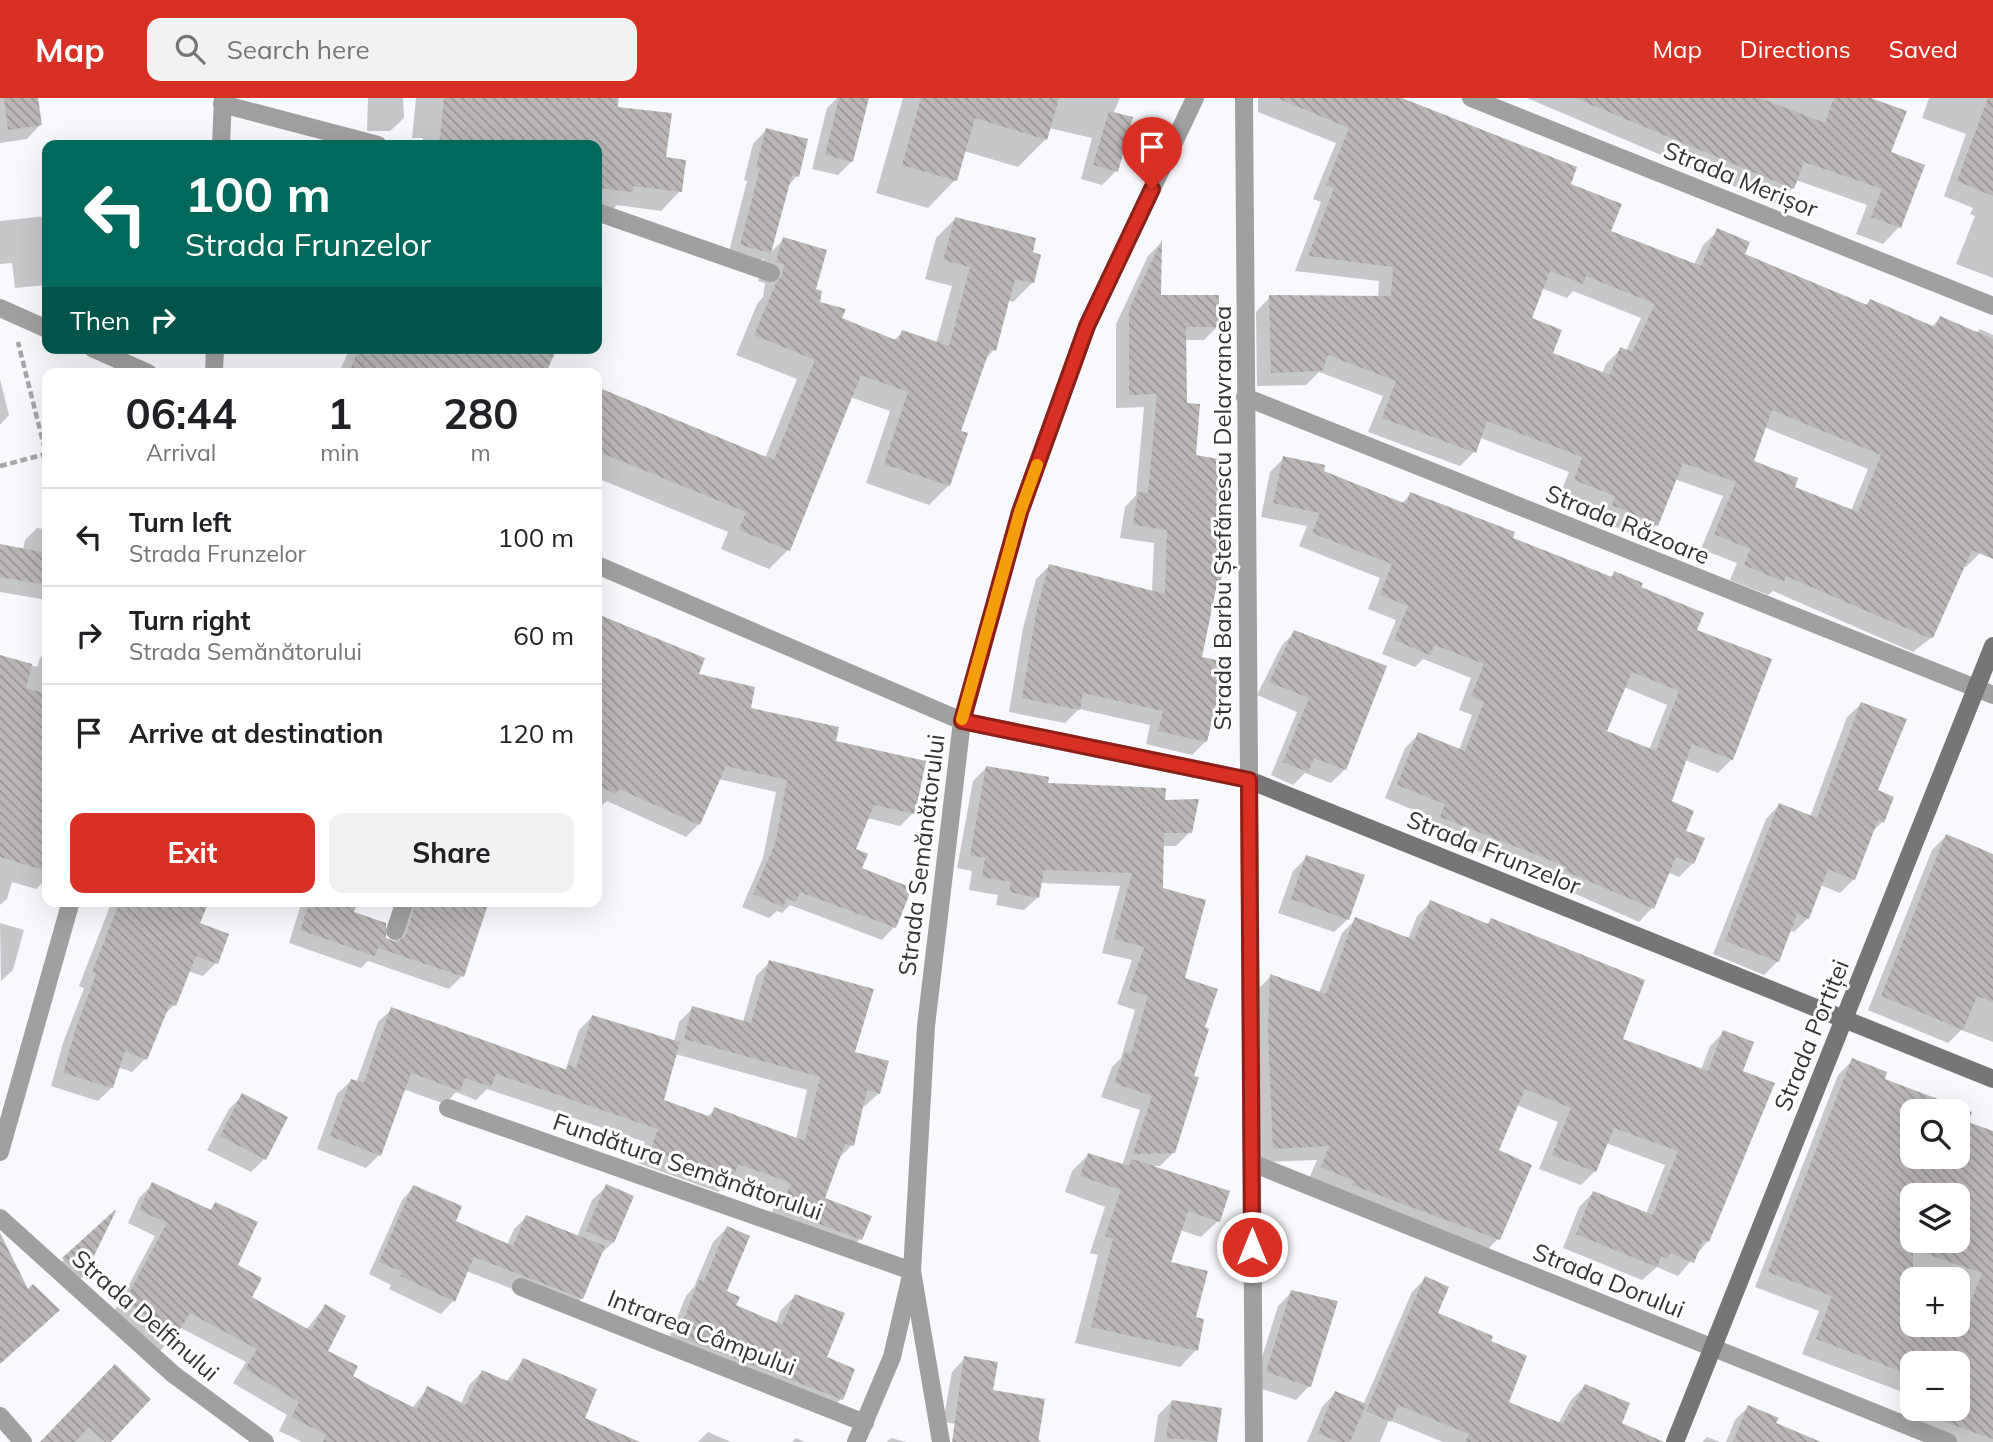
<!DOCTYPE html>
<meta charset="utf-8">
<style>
:root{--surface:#fff;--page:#f2f2f2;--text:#202124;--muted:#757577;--line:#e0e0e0;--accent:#d93025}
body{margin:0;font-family:Mulish,sans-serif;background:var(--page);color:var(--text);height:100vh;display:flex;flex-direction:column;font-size:26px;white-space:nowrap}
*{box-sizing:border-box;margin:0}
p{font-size:23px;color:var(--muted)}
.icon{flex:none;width:38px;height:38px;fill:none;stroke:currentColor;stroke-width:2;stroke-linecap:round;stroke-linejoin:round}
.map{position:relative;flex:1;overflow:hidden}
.drawer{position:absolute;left:42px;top:270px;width:560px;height:539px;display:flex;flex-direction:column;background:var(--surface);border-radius:14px;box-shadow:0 7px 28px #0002}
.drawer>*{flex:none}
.guide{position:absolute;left:42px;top:42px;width:560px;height:214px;border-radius:14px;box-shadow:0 7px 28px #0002;background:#00695c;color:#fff;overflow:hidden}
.buttons{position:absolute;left:1900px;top:1001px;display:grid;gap:14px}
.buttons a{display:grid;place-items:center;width:70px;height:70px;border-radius:14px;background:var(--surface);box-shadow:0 7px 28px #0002;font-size:35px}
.pin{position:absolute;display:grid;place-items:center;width:60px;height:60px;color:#fff;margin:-72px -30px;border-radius:50% 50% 50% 0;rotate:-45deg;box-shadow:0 0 7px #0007}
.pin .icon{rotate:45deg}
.me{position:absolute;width:77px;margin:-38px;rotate:0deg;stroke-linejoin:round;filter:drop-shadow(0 0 5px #0008)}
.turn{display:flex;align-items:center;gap:24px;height:147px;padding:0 28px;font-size:32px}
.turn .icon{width:91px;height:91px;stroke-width:2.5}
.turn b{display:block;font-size:49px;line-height:60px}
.then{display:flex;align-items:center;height:66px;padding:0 28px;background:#0003;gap:14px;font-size:26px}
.eta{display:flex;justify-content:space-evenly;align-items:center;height:119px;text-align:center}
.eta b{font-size:42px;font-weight:700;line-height:49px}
.button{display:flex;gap:14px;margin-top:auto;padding:14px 28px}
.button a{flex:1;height:80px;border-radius:14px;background:var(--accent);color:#fff;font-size:28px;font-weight:700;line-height:80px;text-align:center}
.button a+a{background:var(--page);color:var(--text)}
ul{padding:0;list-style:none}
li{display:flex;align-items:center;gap:21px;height:98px;padding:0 28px;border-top:2px solid var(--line)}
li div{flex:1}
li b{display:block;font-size:26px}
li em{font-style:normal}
header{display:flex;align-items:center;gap:42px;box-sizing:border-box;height:98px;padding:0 35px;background:var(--accent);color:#fff}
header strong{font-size:33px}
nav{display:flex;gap:38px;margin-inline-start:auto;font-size:24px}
.search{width:490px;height:63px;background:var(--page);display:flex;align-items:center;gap:18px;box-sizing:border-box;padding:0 24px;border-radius:14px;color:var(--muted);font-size:26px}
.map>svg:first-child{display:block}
</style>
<header>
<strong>Map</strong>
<div class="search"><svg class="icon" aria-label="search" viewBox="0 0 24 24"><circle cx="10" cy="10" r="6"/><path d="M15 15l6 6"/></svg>Search here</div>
<nav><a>Map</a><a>Directions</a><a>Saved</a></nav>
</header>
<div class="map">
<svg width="1993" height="1344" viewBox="0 0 1993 1344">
<defs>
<pattern id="building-back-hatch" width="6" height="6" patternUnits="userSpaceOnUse" patternTransform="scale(1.75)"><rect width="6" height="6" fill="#bbb7b7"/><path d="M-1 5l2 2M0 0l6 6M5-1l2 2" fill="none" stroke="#999696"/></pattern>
</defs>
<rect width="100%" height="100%" fill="#f7f9fc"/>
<path fill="#0003" fill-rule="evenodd" d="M0,0h37l3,27 -13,14 -27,4z
M368,0h35l1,20 -14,13h-23z
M416,0h203l-1,10 46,51 16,32 -19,20 -44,-6 -5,5 -15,-1v-64h-174v-7h-11z
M837,0h18l-3,63 -14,14 -26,-6 15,-61z
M903,0h217l-7,16 3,57 -14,14 -21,-6 11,-41 -43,-10 -3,11 -28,28 -54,-16 -9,29 -27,28 -52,-15z
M1258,0h139l172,87 40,47 85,33 9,-20 15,-14 25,23 122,52 5,-5 61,26 9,-9 36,15 4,-4 13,6v189l-13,29 -14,14 -3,-1 -31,71 -19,15 -140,-61 -5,4 -38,-15 7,-17 -36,-14 22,-53 -49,-17 -18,46 -14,14 -43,-20 3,-9 -42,-16 9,-22 -88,-34 -7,14 -14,14 -92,-34 15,-36 -64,-24 -13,13 -49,1 -1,-74 14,-15h108l1,-16 -84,-10 26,-69 -8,-3 23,-56 -78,-31zM1541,190l26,10 6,-7 68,27 -15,33 -5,-2 -15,15 -4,10 -52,-20 -21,-35zM1764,329l104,42 -17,42 -59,-23 -40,-26z
M1527,0h339l23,55 10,74 -16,17 -27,-10 11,-29 -71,-25 -3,8 -17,16z
M1929,0h64v180l-37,-14 19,-48 -5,-2 3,-6 -29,-12 22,-62 -44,-16z
M766,32l31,46 -10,11 -17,66 14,-14 30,51 4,13 21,16 54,22 10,-9 33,12 16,-58 -27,-7 11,-41 19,-19 75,34 2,30 -19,19 -5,-2 -14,50 -9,9 -26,73 6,3 -17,51 -19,19 -63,-22 24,-72 -40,-14 -62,153 -19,19 -48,-20 7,-17 -131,-54v-89l168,69 32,-79 -61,-24 21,-51 6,-7 2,-14 -7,-2 6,-23 -8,8 -29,-7 20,-78 -3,-1 9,-36z
M120,43h64v4h-68z
M47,118v69l-32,3 -3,-25 -12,1v-43z
M1160,146l-1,53 59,29 -14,14h-19v64l9,53 19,47 7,79 -6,5 -14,70 6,83 -14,14 -46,-11 4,-19 -71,-16 -14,14 -56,-11 14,-84 13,-49 14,-14 102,28 2,-50 -34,-5 5,-31 11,-12 8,-88 -28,1v-84l32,-68z
M350,250h205l-9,20 12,5h-219z
M0,281l9,36 -9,10z
M1284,360l117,46 10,-10 100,45 99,39 5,-5 80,58 37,128 -14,14 -33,-13 -15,42 14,29 9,32 -14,14 -12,-5 -15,36 -13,14 -86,-38 1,-3 -126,-50 4,-13 -47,-20 20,-50 14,-14 40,16 13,-35 -13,-5 12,-32 -48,-19 -8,8 -33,-13 14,-34 -28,-11 12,-31 -81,-32 8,-20 -46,-9 9,-45zM1624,589l43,18 -18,45 -44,-18z
M47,402v100l-47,-8v-46l23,4 2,-10 12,-12 6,1z
M597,516l106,45 -7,16 53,35 85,33 79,70 -13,13 -33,-8 -13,32 6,19 50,20 -16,38 -12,13 -92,-35 -8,8 -5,-2 -8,7 -27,-11 21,-49 13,-66 -58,-13 -19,45 -13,13 -79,-36 -5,4 -5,-2z
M1295,534l50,137 -14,14 -26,-10 -12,12 -22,-10 26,-63 -40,-17 25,-50z
M47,553v227l-11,11 -24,-7 -5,17 -7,6v-248l37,10 3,-9z
M1861,606l21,118 -10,10 -18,47 -14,14 -20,-8 -12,33 -14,14 -5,-2 -11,31 -14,14 -51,-21 53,-135 13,-14 31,12 37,-100z
M987,669l59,17 118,17 26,31 -14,14h-14l-1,43 22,90 19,49 -28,124 -14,14h-12l70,55 -17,16 -21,-7 -12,33 26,55 2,32 -16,17 -105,-24 23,-88 -8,-2 15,-46 -40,-15 7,-21 16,-16 34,11 18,-56 -39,-13 11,-30 9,-9 14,-48 -18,-6 15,-44 -30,-7 18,-67 -80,-3 -2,14 -14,13 -28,-5 2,-10 -29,-5 3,-19 -15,-3 16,-87z
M1946,738l47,20v186l-32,-12 -13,13 -80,-33 64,-160z
M1307,759l41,62 -14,13 -56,-19 15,-42z
M112,803h95l-9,23 18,39 -13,13 -15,-5 -14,34 -12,12 -17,42 -13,13 -14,-5 -6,20 -14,14 -47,-15 12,-43 21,-55 -5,-2z
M302,803h54l-4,12 38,30h4l10,-25v-17h87l-8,11 -21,64 -13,13 -81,-28 -7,7 -72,-25z
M1431,804l55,23 5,-5 130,120 80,30 9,-24 14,-14 17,40 -33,169 -30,35 -21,-9 -15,13 -79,-32 16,-41 14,-14 53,21 19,-49 -59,-22 -11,28 -14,14 -42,-16 19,-47 -41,-17 -20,46 1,88 -14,14 -176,-72 9,-21 -57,2 -3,-172 14,-14 48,17 23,-60 14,-14 52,20 9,-23z
M0,825l24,7 -11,40 -12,11z
M770,864l83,91 26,40 -14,13 -4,-1 -9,40 -14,14 -15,40 47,18 -10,22 -13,14 -79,-30 10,-27 -47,-16 -13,12 -80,-29 7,-21 -158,-53 -11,11 -20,-8 -11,12 -42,-15 -24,66 -13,13 -49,-19 20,-55 14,-13 5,2 22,-61 14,-13 173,62 14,-41 13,-13 82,25 5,-20 14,-14 50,14 13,-46zM675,956l132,36 -11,49 -81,-30 -9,9 -45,-17z
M1852,963l30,19 88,33 -4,10 27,10v309h-46l-32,-12 8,-21h35v-46h-45v33l-111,-42 17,-43 -64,-24 83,-212zM1913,1013h45v46h-45zM1913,1097h45v46h-45zM1913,1181h45v46h-45z
M242,998l22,63 -13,13 -44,-22 22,-41z
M152,1087l57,26 7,-7 19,62 15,31 56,33 19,-24 1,45 24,26 62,31 16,-20 33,16 8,-19 13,-13 24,10 17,-22 60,59 55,23h-336l-23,-11 8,-16 -54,-32 13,-21 -67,-35 -21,27 -23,-14 5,-8 -28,-16 43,-80 -27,-13 11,-25z
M414,1089l39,34 54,24 7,-16 12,-12 51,20 15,-37 14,-13 7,55 -14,14 -17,42 -12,13 -104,-40 -13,30 -12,13 -52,-25 2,-4 -22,-11 33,-74z
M111,1120l-29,59 -14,13 -19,-17z
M727,1130l-2,64 9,14 42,18 5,-14 14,-14 46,103 -13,13 -164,-62 22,-54 8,-9 19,-45z
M1426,1180l10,36 52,28 18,61 52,21 13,-24 14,-14 51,56h-193l-54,-22 -9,22h-73l15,-35 13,-14 28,12 49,-113z
M1292,1194l17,94 -13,14 -43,-14 25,-80z
M965,1260l26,33 50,51h-74l3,-16 -27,-4 9,-50z
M115,1269l-6,75h-67z
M1172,1303l48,8 -5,33h-61l4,-27z
M1748,1309l26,17 46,18h-94l9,-22z
M708,1334l23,10h-33z
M1707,1339l13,5h-18z
M796,1340l9,4h-13z
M891,1340l15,4h-19z"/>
<path fill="url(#building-back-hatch)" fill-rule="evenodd" d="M4,0h34l4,27 -34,5z
M444,0h174l-1,9 55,6 -6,44 20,3 -4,32 -49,-6v6l-36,-4 3,-43h-161z
M839,0h30l-16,64 -28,-7z
M921,0h138l-12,42 -72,-22 -18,63 -55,-16z
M1277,0h125l175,69 -6,17 51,20 -11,27 90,35 16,-38 33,14 -5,12 122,51 3,-6 65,28 5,-11 53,23v220l-21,-9 -39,88h-4l-143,-62 -2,6 -40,-17 6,-16 -36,-15 22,-52 -53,-19 -25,63 -46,-21 3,-9 -41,-16 8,-23 -95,-36 -11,32 -94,-35 14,-37 -68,-26 -6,16 -51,2 -2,-78 122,1 2,-29 -85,-11 26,-68 -8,-3 23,-57zM1550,173l33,13 3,-8 69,28 -23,48 -12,-5 -10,28 -57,-22 9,-23 -30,-12zM1772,312l109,45 -23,57 -63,-25 3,-9 -44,-17z
M1575,0h185l65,25 9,-25h37l36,13 -16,41 34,13 -24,63 -30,-11 11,-28 -78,-27 -10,27z
M1988,0h5v98l-36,-15z
M1109,13l24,6 -15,55 -25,-7z
M766,30l42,11 -9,38 -7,-2 -21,78 -31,-8 20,-77 -4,-1z
M955,119l81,21 -3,14 8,3 -7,28 -19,-4 -19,72 -6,-2 -29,82 7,2 -18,53 -66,-22 24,-72 -47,-17 -71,176 -51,-21 7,-18 -149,-61v-64l177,73 41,-100 -61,-25 22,-52 6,-7 2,-12 -8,-2 7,-25 44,13 -11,39 6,2 -2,11 26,7 -4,9 56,23 4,-11 47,16 21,-79 -27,-7z
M1162,142l-1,55h58v32h-33l1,76 13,1 -4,51 28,5 -8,43 12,2 -7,79h-4l-15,73 24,5 -19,80 -49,-11 5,-20 -80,-18 -3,17 -58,-12 14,-85 13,-49 116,30 2,-64 -34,-5 5,-33 10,1 9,-99 -28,1v-86z
M359,250h198l-11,25h-197z
M1283,358l42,9 -1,6 82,33 4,-12 105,40 -2,6 99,39 2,-6 29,12 -2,4 63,26 -7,17 75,29 -39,101 -41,-16 -20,57 22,10 -8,20 19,7 -11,26 -18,-7 -22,52 -89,-38 2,-4 -127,-50 5,-13 -48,-19 21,-53 47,19 19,-49 -13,-6 13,-32 -50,-19 -4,10 -36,-15 14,-34 -28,-11 12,-31 -80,-31 8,-20 -47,-10zM1632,574l47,19 -23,60 -49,-20z
M0,446l47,9v32l-47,-8z
M597,516l108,44 -6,16 56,13 -4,21 88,19 -3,14 90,20 -11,53 -41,-9 -18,44 12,5 -6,14 50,20 -16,40 -96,-36 -4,10 -9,-4 -4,9 -30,-13 22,-50 12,-64 -61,-14 -26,59 -81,-36 -3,5 -19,-9z
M1294,532l93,36 -41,104 -32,-12 -6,14 -25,-10 26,-64 -40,-16z
M0,557l32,9 -6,24 21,6v177l-47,-14z
M1861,604l46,17 -29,71 16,7 -10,26 -6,-3 -23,60 -27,-11 -19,50 -12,-5 -18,48 -54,-21 54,-138 38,15z
M986,668l63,11 -1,6 118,5 -1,12 34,-1 -7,34h-28l-1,55 43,12 -21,78 33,11 -13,38 4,2 -15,47 5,1 -24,76 -42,1 19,-58 -38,-13 11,-31 6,2 17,-58 -19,-6 15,-43 -30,-8 18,-66 -88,-3 -5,28 -30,-6 2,-10 -29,-5 3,-19 -15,-3z
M1946,736l47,20v148l-16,-6 -14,34 -82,-34z
M1306,757l59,20 -16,45 -58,-21z
M1430,802l58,24 3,-6 154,62 -22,59 85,32 15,-41 31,12 -11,29 32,12 -66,159 -6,-2 -9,23 -24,-10 -3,6 -6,-3 -4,11 -81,-33 17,-43 60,24 25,-64 -64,-23 -18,44 -44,-17 19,-47 -46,-19 -26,61 33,15 -32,75 -148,-55 2,-4 -33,-14 8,-21 -56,3 -5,-117 2,-58 56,20 29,-77 59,23z
M120,803h89l-9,22 29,11 -11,30 -22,-8 -20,50 -6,-2 -23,56 -22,-9 -12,37 -50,-15 13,-45 20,-54 -4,-2z
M310,803h48l-4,11 32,11v15l11,4 9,-7 10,-34h73l-25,76 -86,-29 -3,8 -75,-26z
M769,862l105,29 -19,63 34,9 -9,33 -13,-4 -13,56 -9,-2 -20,54 47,18 -10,24 -82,-31 11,-26 -53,-19 -5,16 -83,-30 8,-21 -162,-55 -5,13 -26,-9 -5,13 -49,-18 -30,83 -51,-20 21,-57 13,4 27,-76 176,63 1,-5 8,3 16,-53 88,27 -16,58 47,17 3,-10 91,34 15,-64 -136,-38 8,-33 59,17z
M1852,960l35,14 -2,7 87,33 -4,10 25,9v308l-65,-23 3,-7h27v-46h-45v13l-97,-37 16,-43 -64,-24zM1913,1013h45v46h-45zM1913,1097h45v46h-45zM1913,1151l69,24 -20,52h-49z
M242,995l46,24 -22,43 -46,-24z
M1088,1055l41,13 3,-7 98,32 -10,31 -32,-11 -17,51 37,9 -12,46 8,2 -6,32 -107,-24 22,-88 -8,-3 16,-46 -41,-14z
M152,1084l59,28 4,-8 43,20 -20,43 24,13 -10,19 59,34 14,-27 21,12 -18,35 30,15 -5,10 16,9 48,24 10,-23 39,19 16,-35 30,13 11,-25 74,31 -12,29 55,24h-317l3,-7 -35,-18 8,-15 -54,-33 12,-20 -67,-36 -18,29 -25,-16 5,-8 -28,-16 43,-79 -28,-13z
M606,1086l28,12 -20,47 -28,-12z
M413,1087l49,21 -6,15 57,25 13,-31 79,31 -22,53 -109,-42 -19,45 -55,-26 2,-4 -23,-10z
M115,1112l1,1 -33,67 -21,-20z
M727,1128l23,10 -23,55 13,6 -4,8 46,20 13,-31 50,19 -18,44 28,12 -12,31 -166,-64 22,-56 5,2z
M0,1135l28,56 5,-5 27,26 -60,54z
M1425,1178l24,11 -11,26 55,23 -2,5 36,15 -18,46 54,22 22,-40 45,19 -8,20 42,19h-199l4,-8 -71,-29 -7,17 -25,-11z
M1291,1192l47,11 -27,86 -45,-15z
M964,1258l34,6 -5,28 52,9 -7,43h-86z
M115,1266l36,35 -40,43h-6l-16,-15 -14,15h-35z
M1335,1293l31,13 -16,38h-12l-20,-9z
M1172,1302l50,8 -5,34 -51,-4z
M1748,1307l31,13 -3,5 45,19h-88z"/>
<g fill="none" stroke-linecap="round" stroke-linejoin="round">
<path stroke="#a4a6a8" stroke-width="4.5" stroke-dasharray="7 3.5" stroke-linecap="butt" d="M0,368l46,-12 -28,-112"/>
<path stroke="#a1a0a0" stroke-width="18" d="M222,6l156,41
M597,114l174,61
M395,833l10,-30"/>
<path stroke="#a1a0a0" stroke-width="18" d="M1244,0l10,1344
M1471,0l522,208
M221,47l2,-47
M0,210l47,21
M92,250l56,25
M214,275l1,-25
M1245,299l748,298
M597,467l365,156 287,59
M448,1010l464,163 29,171
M0,1054l71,-251
M1252,1065l696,279
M0,1120l173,156 92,68
M521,1189l344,136
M0,1318l23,26
M856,1344l36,-85 20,-86 14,-245 36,-305 58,-209 67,-186 108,-228"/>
<path stroke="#777576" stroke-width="18" d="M1249,682l744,299
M1675,1344l318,-796"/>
</g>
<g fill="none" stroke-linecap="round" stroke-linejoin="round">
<defs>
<path id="route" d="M1152,91l-65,137 -67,186 -58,209 287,59 3,467"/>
</defs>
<use href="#route" stroke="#8d1f18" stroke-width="18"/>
<use href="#route" stroke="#d93025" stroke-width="12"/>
<path stroke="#f59e0b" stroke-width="12" d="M962,621l58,-207 17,-47"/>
</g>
<g text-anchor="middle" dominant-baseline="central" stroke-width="6" stroke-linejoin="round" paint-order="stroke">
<g font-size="24" fill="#343436" stroke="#fff">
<text transform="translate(1741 81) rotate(22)">Strada Merișor</text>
<text transform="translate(1222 420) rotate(-90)">Strada Barbu Ștefănescu Delavrancea</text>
<text transform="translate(1628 426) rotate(22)">Strada Răzoare</text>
<text transform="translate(1494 754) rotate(22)">Strada Frunzelor</text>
<text transform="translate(921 757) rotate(-83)">Strada Semănătorului</text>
<text transform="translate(1811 937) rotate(-68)">Strada Portiței</text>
<text transform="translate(688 1068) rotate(19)">Fundătura Semănătorului</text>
<text transform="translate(1609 1182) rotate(22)">Strada Dorului</text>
<text transform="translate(146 1217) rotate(41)">Strada Delfinului</text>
<text transform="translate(702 1234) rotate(21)">Intrarea Câmpului</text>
</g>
</g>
</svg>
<div class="buttons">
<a><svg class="icon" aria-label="search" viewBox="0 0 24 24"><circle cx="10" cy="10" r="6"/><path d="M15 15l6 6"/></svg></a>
<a><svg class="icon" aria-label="layers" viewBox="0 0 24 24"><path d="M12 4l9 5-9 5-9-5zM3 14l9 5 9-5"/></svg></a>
<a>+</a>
<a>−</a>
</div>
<div class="pin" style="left:1152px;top:91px;background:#d93025"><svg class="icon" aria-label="arrive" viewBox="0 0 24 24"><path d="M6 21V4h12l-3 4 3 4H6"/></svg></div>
<svg class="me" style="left:1252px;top:1149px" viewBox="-20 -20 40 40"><circle r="17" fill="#d93025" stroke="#fff" stroke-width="3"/><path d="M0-11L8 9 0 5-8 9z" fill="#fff"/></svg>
<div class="guide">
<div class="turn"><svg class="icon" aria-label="left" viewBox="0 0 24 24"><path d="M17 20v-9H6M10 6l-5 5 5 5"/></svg><div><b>100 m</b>Strada Frunzelor</div></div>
<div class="then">Then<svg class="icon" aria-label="right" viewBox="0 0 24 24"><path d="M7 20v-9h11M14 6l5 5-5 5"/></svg></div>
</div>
<section class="drawer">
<div class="eta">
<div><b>06:44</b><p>Arrival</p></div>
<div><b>1</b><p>min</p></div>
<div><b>280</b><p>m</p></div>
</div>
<ul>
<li><svg class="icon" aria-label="left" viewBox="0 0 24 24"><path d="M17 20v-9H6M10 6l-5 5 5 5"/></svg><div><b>Turn left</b><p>Strada Frunzelor</p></div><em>100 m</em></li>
<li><svg class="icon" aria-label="right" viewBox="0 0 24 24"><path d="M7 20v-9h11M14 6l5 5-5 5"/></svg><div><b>Turn right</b><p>Strada Semănătorului</p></div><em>60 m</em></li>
<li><svg class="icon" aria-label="arrive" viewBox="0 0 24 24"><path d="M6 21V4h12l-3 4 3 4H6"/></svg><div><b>Arrive at destination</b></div><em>120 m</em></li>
</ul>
<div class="button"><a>Exit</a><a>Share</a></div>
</section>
</div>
